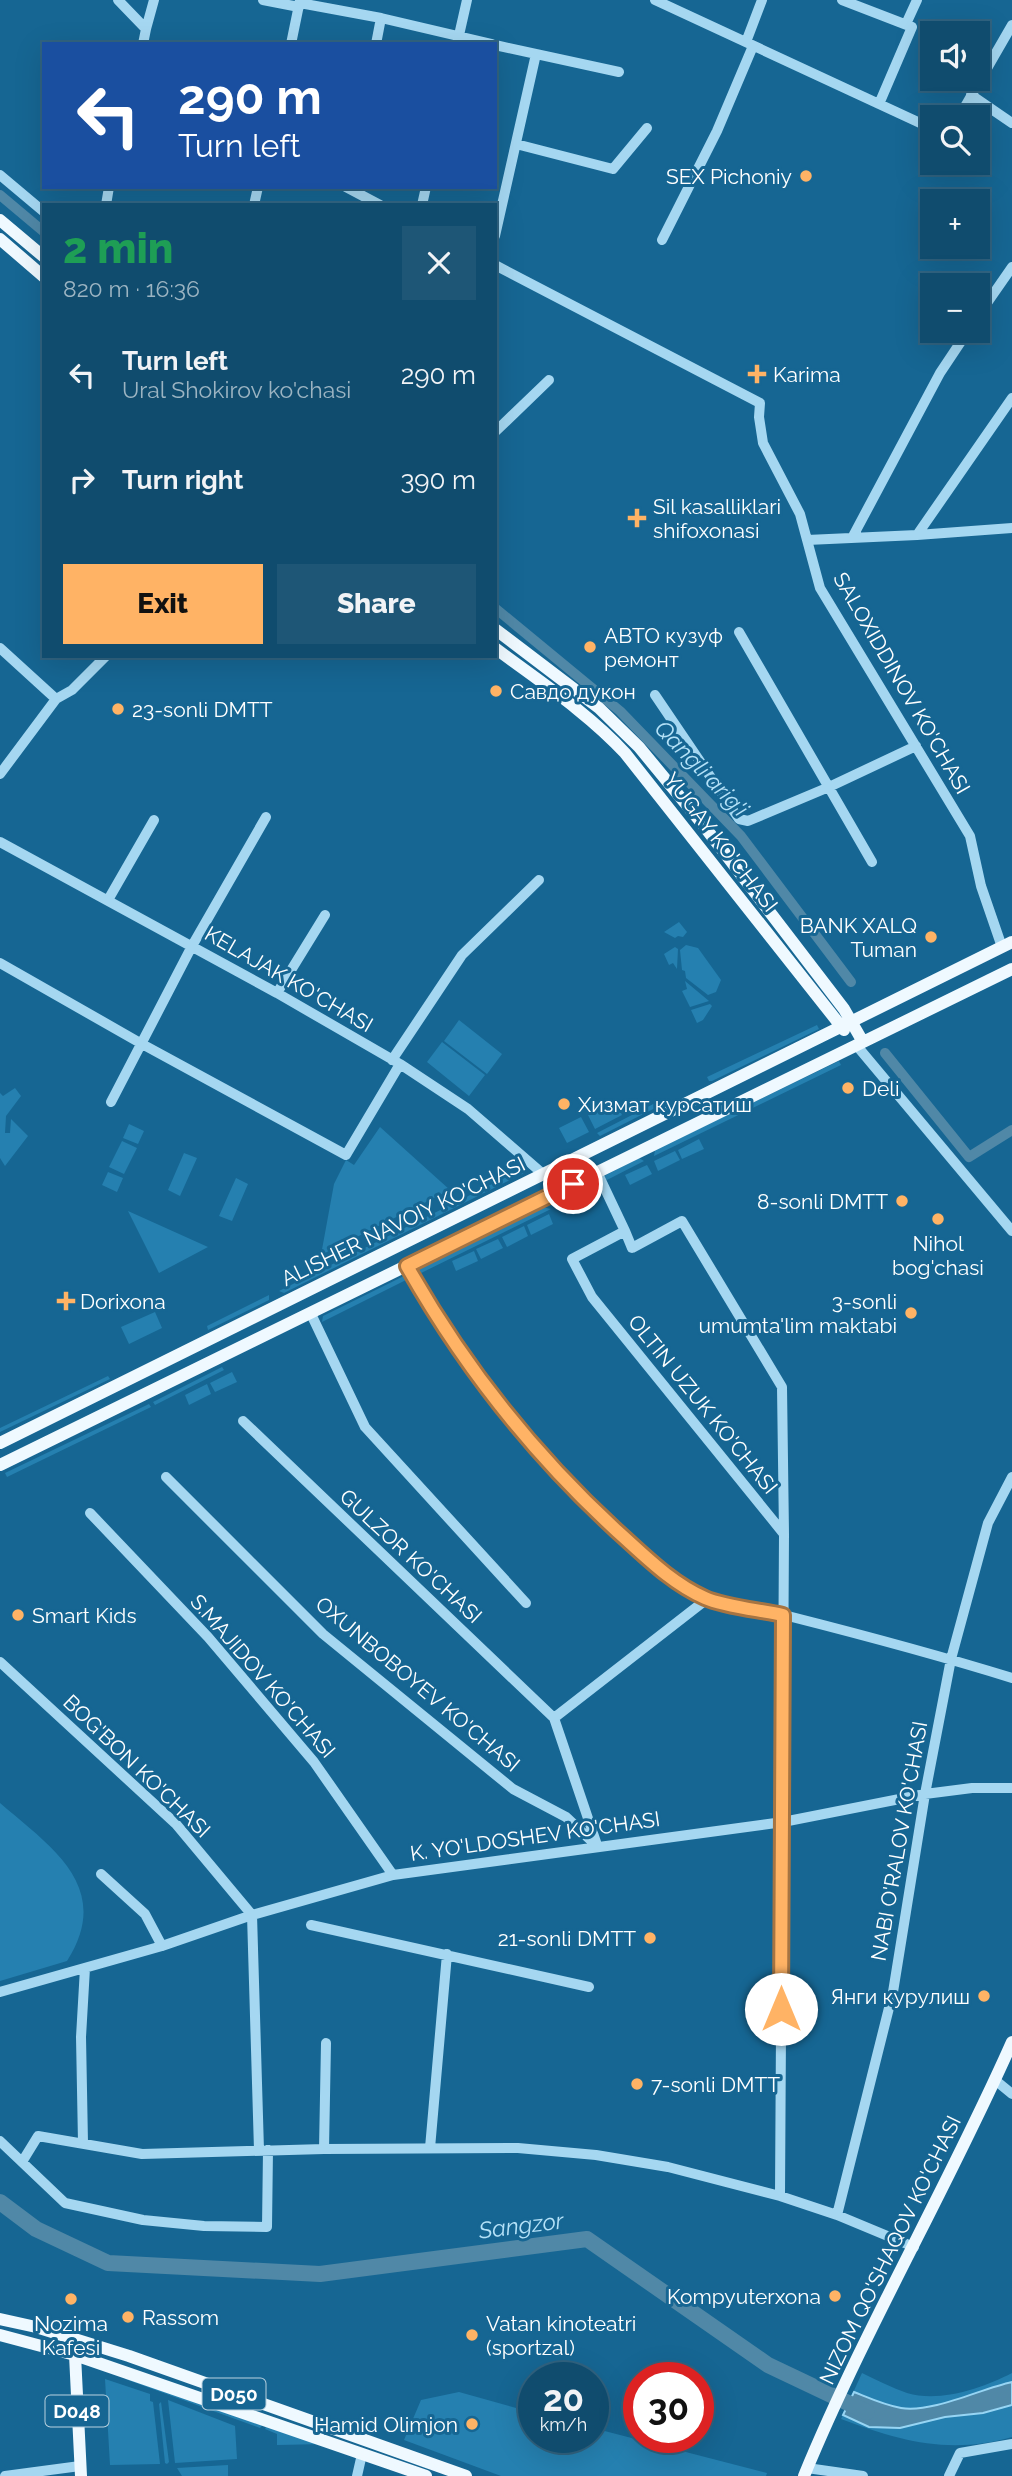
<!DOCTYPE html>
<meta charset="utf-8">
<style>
:root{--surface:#104c6e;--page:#1e5676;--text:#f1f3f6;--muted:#9cb4c2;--line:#306381;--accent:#ffb365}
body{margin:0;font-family:Raleway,sans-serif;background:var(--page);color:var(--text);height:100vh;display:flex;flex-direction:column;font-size:26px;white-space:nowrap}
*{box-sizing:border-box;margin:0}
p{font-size:23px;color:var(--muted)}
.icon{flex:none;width:38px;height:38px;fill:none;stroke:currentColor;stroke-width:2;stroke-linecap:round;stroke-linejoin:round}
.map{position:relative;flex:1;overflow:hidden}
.panel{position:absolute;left:42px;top:203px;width:455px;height:455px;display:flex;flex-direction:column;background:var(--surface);border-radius:0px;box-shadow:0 7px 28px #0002,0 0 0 2px var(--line)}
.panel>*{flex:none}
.top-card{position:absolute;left:42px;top:42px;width:455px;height:147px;border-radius:0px;box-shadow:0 7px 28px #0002,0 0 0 2px var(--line);background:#1a4fa0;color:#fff;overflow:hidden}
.fabs{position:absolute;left:920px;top:21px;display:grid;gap:14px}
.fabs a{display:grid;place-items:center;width:70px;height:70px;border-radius:0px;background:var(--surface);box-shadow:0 7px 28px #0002,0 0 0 2px var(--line);font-size:35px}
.speed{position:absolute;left:518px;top:2362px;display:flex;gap:14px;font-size:35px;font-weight:700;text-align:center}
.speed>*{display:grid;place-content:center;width:91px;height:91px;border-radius:50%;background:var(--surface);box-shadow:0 7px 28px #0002,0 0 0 2px var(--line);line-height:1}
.speed small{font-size:18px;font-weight:400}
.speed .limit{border:10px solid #d22;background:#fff;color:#111}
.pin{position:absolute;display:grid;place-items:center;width:60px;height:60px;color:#fff;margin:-30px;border:4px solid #fff;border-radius:50%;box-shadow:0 2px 7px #0007}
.me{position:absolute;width:77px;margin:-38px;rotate:0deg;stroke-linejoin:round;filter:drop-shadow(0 0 5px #0008)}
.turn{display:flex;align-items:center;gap:24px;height:147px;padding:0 21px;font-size:32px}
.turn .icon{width:91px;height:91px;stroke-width:2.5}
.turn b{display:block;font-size:49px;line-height:60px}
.round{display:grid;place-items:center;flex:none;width:74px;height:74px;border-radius:0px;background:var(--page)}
.summary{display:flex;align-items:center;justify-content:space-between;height:119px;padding:0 21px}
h1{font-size:42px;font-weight:800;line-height:52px;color:#1e9e55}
.cta{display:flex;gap:14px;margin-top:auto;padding:14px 21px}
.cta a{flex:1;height:80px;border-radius:0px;background:var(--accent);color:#111;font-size:28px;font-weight:800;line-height:80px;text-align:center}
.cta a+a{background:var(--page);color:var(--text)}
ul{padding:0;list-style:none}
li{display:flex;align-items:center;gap:21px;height:105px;padding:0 21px}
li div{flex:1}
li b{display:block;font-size:26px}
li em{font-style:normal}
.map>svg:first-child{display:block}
</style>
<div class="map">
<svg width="1012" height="2476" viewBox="0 0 1012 2476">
<rect width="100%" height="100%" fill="#166693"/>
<path fill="#2580b0" d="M679,922l8,10 -4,5 -5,-1 -3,2 -11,-6z
M686,945l12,3 23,32 -5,12 -8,3 -22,-17 -1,-7 -3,-1 -2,-20z
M675,947l3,2 -1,20 -4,-6 -4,2 -5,-11z
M685,981l24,20 -19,6 -8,-16 5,-2z
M710,1004l2,2 -9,14 -6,3 -6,-13z
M459,1020l43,34 -15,20 -43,-33z
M817,1025l2,4 -107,52h-3l-2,-4z
M442,1042l43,33 -16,21 -42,-34z
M839,1061l2,4 -187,91 1,-6z
M15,1088l6,8 -15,20 -1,17h5l1,-14 17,17 -23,30 -5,-8v-65l3,3z
M663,1099v5l-63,32 -3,-3z
M615,1101l7,14 -27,14 -7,-14z
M581,1117l8,15 -22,11 -8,-15z
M129,1124l15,7 -6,13 -15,-6z
M380,1127l70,63 -129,65 13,-71 12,-24 8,5z
M699,1139l5,10 -22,10 -4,-9z
M122,1141l15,7 -13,26 -15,-7z
M675,1151l5,9 -22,11 -4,-10z
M184,1153l13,5 -17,38 -12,-6z
M639,1158l5,3 -41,21 1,-6z
M647,1165l5,9 -22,11 -5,-10z
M526,1167v5l-242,121 -5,-2z
M108,1172l15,6 -6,14 -15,-7z
M236,1178l12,6 -16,37 -13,-5z
M595,1181l2,4 -37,18 1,-5z
M591,1194l4,10 -22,11 -4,-10z
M542,1207l9,2 -136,67 -2,-5z
M128,1211l80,36 -49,26z
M549,1214l4,10 -22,11 -4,-10z
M524,1226l4,10 -21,11 -5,-10z
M498,1239l5,9 -22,11 -5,-10z
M474,1251l4,10 -22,10 -4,-10z
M408,1274l2,4 -88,44 1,-6z
M269,1295v5l-61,30 -1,-4z
M155,1312l7,16 -33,16 -8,-17z
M222,1367l2,3 -69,35 -2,-3z
M232,1372l5,10 -22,10 -5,-9z
M108,1376l2,3 -110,53v-4z
M207,1384l4,10 -22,11 -4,-10z
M149,1404l2,3 -144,70 -2,-4z
M0,1803c51,44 114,84 67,158l-67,20z
M862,2373c15,7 30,15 45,20 33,10 76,-5 105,-20v64c-63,18 -111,4 -171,-18z
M126,2375l138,48 -4,5 -135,-49z
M105,2379l45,15v7l3,1 7,62 -50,1z
M459,2392l75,21v25h59v-10l174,45 -1,3h-265l-97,-36 17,-40z
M168,2400l67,26 2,33 -62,4z
M161,2402l8,60 -2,2 -2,-1 -6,-59z
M267,2424l58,20 -48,1v-11l-12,-5z
M228,2465v11h-46l-5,-8z"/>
<path fill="#5088a7" stroke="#97d5f4" stroke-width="2" d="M1012,2382v23l-29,8 -38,4 -45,11 -31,-1 -26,-12 11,-23c15,6 30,13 47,16 32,5 79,-19 111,-26z"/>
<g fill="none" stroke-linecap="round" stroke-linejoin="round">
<path stroke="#5088a7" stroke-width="10" d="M0,195l44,37
M495,608l125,103 121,125 110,146
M885,1053l84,104 43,-27"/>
<path stroke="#5088a7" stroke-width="16" d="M0,2202l36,27 72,34 212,11 267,-35 181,126 99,47"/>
<path stroke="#a5d7f1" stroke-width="10" d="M118,0l28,29 -3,15
M263,0l36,7
M655,0l278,129
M842,0l70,27 -33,77
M300,3l81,15 111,26
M906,24l11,-24
M146,29l8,-29
M746,42l16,-42
M291,44l9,-44
M376,44l5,-26
M457,44l10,-44
M495,45l124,27
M971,95l41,28
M959,117l53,-92
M516,144l97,25 34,-41
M0,175l44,37
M346,187l34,18
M106,205l3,-18
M254,205l4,-18
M422,205l4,-18
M495,236l41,-182
M662,240l55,-109 36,-85
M495,265l265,138 -1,14 4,26 37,71 20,74 150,248 11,50 21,61
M978,316l34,-49
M495,432l54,-52
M917,535l95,-7
M852,538l88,-165 28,-42
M807,540l110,-5 95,-137
M739,632l133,230
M0,648l56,51
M655,695l84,124 9,2 81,-34 87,-41
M0,774l56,-75 16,-9 34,-34
M0,842l277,151 123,71 68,45 75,65
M108,900l46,-80
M0,963l142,81 204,111 54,-91
M277,993l48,-78
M857,1046l155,185
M392,1060l70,-105 77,-75
M111,1102l81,-156 74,-129
M597,1172l28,59 -53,28 20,38 192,237
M625,1231l7,17 50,-27 100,166 2,147 -4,662
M407,1266c56,100 126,188 210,265 27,25 53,51 88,67 22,9 58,11 83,18 75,19 150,39 224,62
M311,1314l54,113 161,176
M243,1421l311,297 42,124
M166,1477l157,157 190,155 53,28 31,29
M90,1513l118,124 106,125 79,113
M0,1662l176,162 76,91 7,235
M554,1718l153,-119
M101,1874l44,40 17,32
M311,1925l278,62
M0,1992l162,-46 90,-31 141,-40 390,-53 142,-28 47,-6h40
M995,2080l17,14
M0,2141l65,62 78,17 61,6 63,1 1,-77
M83,2143l-2,-106 4,-69
M430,2148l17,-194
M324,2149l2,-106
M22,2162l16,-26 104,18 182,-5 194,-1 78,7 72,12 112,29 57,19 77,32
M837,2215l56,-223 32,-198 26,-135 37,-136 24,-46
M807,2468l56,8
M5,2476l75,-10
M357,2476l5,-22
M949,2476l11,-23 52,-9"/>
<path stroke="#eff9ff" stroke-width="12" d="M0,220l44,37
M0,239l44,38
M495,629l104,79 40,39 65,79 140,183 19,33
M495,648c44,33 92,64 130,105l219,277
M0,1443l1012,-501
M0,1465l1012,-496
M0,2319l36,8 93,29 337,120
M0,2335l75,20 351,121
M75,2355l6,121
M804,2476c61,-148 143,-287 208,-434"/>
</g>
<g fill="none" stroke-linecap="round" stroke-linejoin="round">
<defs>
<path id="route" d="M573,1184l-166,82c57,101 125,187 210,265 28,25 54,52 88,67 20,9 56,12 78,17l-2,394"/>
</defs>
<use href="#route" stroke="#a67442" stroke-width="18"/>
<use href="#route" stroke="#ffb365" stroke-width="12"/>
</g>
<g fill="#ffb365" stroke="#166693" stroke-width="2.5">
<circle cx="806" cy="176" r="7"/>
<path d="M753.5 363.5h7v7h7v7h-7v7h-7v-7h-7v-7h7z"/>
<path d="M633.5 507.5h7v7h7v7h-7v7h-7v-7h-7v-7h7z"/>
<circle cx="590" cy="647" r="7"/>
<circle cx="496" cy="691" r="7"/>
<circle cx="118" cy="709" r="7"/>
<circle cx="931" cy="937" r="7"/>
<circle cx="848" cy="1088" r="7"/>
<circle cx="564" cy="1104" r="7"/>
<circle cx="902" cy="1201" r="7"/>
<circle cx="938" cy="1219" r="7"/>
<path d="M62.5 1290.5h7v7h7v7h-7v7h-7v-7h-7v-7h7z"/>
<circle cx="911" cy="1313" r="7"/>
<circle cx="18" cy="1615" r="7"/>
<circle cx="650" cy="1938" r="7"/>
<circle cx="984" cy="1996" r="7"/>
<circle cx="637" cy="2084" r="7"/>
<circle cx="835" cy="2296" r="7"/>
<circle cx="71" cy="2299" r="7"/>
<circle cx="128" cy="2317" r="7"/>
<circle cx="472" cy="2335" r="7"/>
<circle cx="472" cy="2424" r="7"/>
</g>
<g text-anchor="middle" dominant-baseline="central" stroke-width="6" stroke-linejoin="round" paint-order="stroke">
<g fill="#166693" stroke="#b9d1df" stroke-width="2">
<rect x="202.5" y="2378.5" width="63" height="31" rx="5"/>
<rect x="45.5" y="2395.5" width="63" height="31" rx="5"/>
</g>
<g font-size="19" font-weight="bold" fill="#fff">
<text x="234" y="2394">D050</text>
<text x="77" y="2411">D048</text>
</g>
<g font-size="21" fill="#fff" stroke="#166693" text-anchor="start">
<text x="792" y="176" text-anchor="end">SEX Pichoniy</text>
<text x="773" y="374">Karima</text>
<text x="653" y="506">Sil kasalliklari<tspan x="653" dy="24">shifoxonasi</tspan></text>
<text x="604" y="635">АВТО кузуф<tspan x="604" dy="24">ремонт</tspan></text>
<text x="510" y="691">Cавдо дукон</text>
<text x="132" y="709">23-sonli DMTT</text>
<text x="917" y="925" text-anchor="end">BANK XALQ<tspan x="917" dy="24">Tuman</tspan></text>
<text x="862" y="1088">Deli</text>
<text x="578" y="1104">Хизмат курсатиш</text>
<text x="888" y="1201" text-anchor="end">8-sonli DMTT</text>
<text x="938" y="1243" text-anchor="middle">Nihol<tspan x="938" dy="24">bog'chasi</tspan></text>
<text x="80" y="1301">Dorixona</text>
<text x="897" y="1301" text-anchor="end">3-sonli<tspan x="897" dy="24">umumta'lim maktabi</tspan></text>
<text x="32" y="1615">Smart Kids</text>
<text x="636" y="1938" text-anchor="end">21-sonli DMTT</text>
<text x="970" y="1996" text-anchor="end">Янги курулиш</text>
<text x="651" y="2084">7-sonli DMTT</text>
<text x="821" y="2296" text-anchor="end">Kompyuterxona</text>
<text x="142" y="2317">Rassom</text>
<text x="71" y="2323" text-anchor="middle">Nozima<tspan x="71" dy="24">Kafesi</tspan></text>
<text x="486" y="2323">Vatan kinoteatri<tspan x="486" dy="24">(sportzal)</tspan></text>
<text x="458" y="2424" text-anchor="end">Hamid Olimjon</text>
</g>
<g font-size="21" fill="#fff" stroke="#166693">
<text transform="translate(902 683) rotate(60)">SALOXIDDINOV KO'CHASI</text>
<text transform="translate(721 842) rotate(52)">YUGAY KO'CHASI</text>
<text transform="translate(289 979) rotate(30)">KELAJAK KO'CHASI</text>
<text transform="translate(403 1221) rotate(-26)">ALISHER NAVOIY KO'CHASI</text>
<text transform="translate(703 1404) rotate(51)">OLTIN UZUK KO'CHASI</text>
<text transform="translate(411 1556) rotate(43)">GULZOR KO'CHASI</text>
<text transform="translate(263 1676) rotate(49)">S.MAJIDOV KO'CHASI</text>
<text transform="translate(418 1684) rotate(40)">OXUNBOBOYEV KO'CHASI</text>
<text transform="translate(137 1766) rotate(44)">BOG'BON KO'CHASI</text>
<text transform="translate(535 1836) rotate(-8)">K. YO'LDOSHEV KO'CHASI</text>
<text transform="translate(899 1841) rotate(-80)">NABI O'RALOV KO'CHASI</text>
<text transform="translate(890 2250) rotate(-64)">NIZOM QO'SHAQOV KO'CHASI</text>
</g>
<g font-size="23" font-style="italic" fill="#b5e2f8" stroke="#166693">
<text transform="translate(702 768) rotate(46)">Qangli arig'i</text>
<text transform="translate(521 2225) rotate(-7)">Sangzor</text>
</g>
</g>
</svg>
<div class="fabs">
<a><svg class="icon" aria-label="sound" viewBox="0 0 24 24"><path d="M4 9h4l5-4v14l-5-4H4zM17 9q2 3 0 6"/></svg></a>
<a><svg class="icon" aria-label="search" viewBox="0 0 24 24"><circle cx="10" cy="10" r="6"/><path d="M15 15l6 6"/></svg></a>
<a>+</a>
<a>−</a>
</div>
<div class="speed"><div>20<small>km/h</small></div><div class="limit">30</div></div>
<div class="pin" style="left:573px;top:1184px;background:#d93025"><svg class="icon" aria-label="arrive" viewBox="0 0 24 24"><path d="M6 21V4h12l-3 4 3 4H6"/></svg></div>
<svg class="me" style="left:781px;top:2009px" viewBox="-20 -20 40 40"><circle r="19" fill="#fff"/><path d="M0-13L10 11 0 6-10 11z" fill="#ffb365"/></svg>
<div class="top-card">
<div class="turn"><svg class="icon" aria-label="left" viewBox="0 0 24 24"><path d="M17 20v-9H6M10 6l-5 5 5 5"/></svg><div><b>290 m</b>Turn left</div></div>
</div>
<section class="panel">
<div class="summary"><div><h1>2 min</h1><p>820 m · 16:36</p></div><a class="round"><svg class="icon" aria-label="close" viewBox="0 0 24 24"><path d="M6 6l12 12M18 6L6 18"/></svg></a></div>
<ul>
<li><svg class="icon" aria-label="left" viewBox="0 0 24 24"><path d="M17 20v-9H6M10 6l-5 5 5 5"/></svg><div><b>Turn left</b><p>Ural Shokirov ko'chasi</p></div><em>290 m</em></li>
<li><svg class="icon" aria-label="right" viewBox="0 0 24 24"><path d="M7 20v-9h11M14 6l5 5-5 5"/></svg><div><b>Turn right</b></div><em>390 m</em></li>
</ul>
<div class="cta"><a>Exit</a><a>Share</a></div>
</section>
</div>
